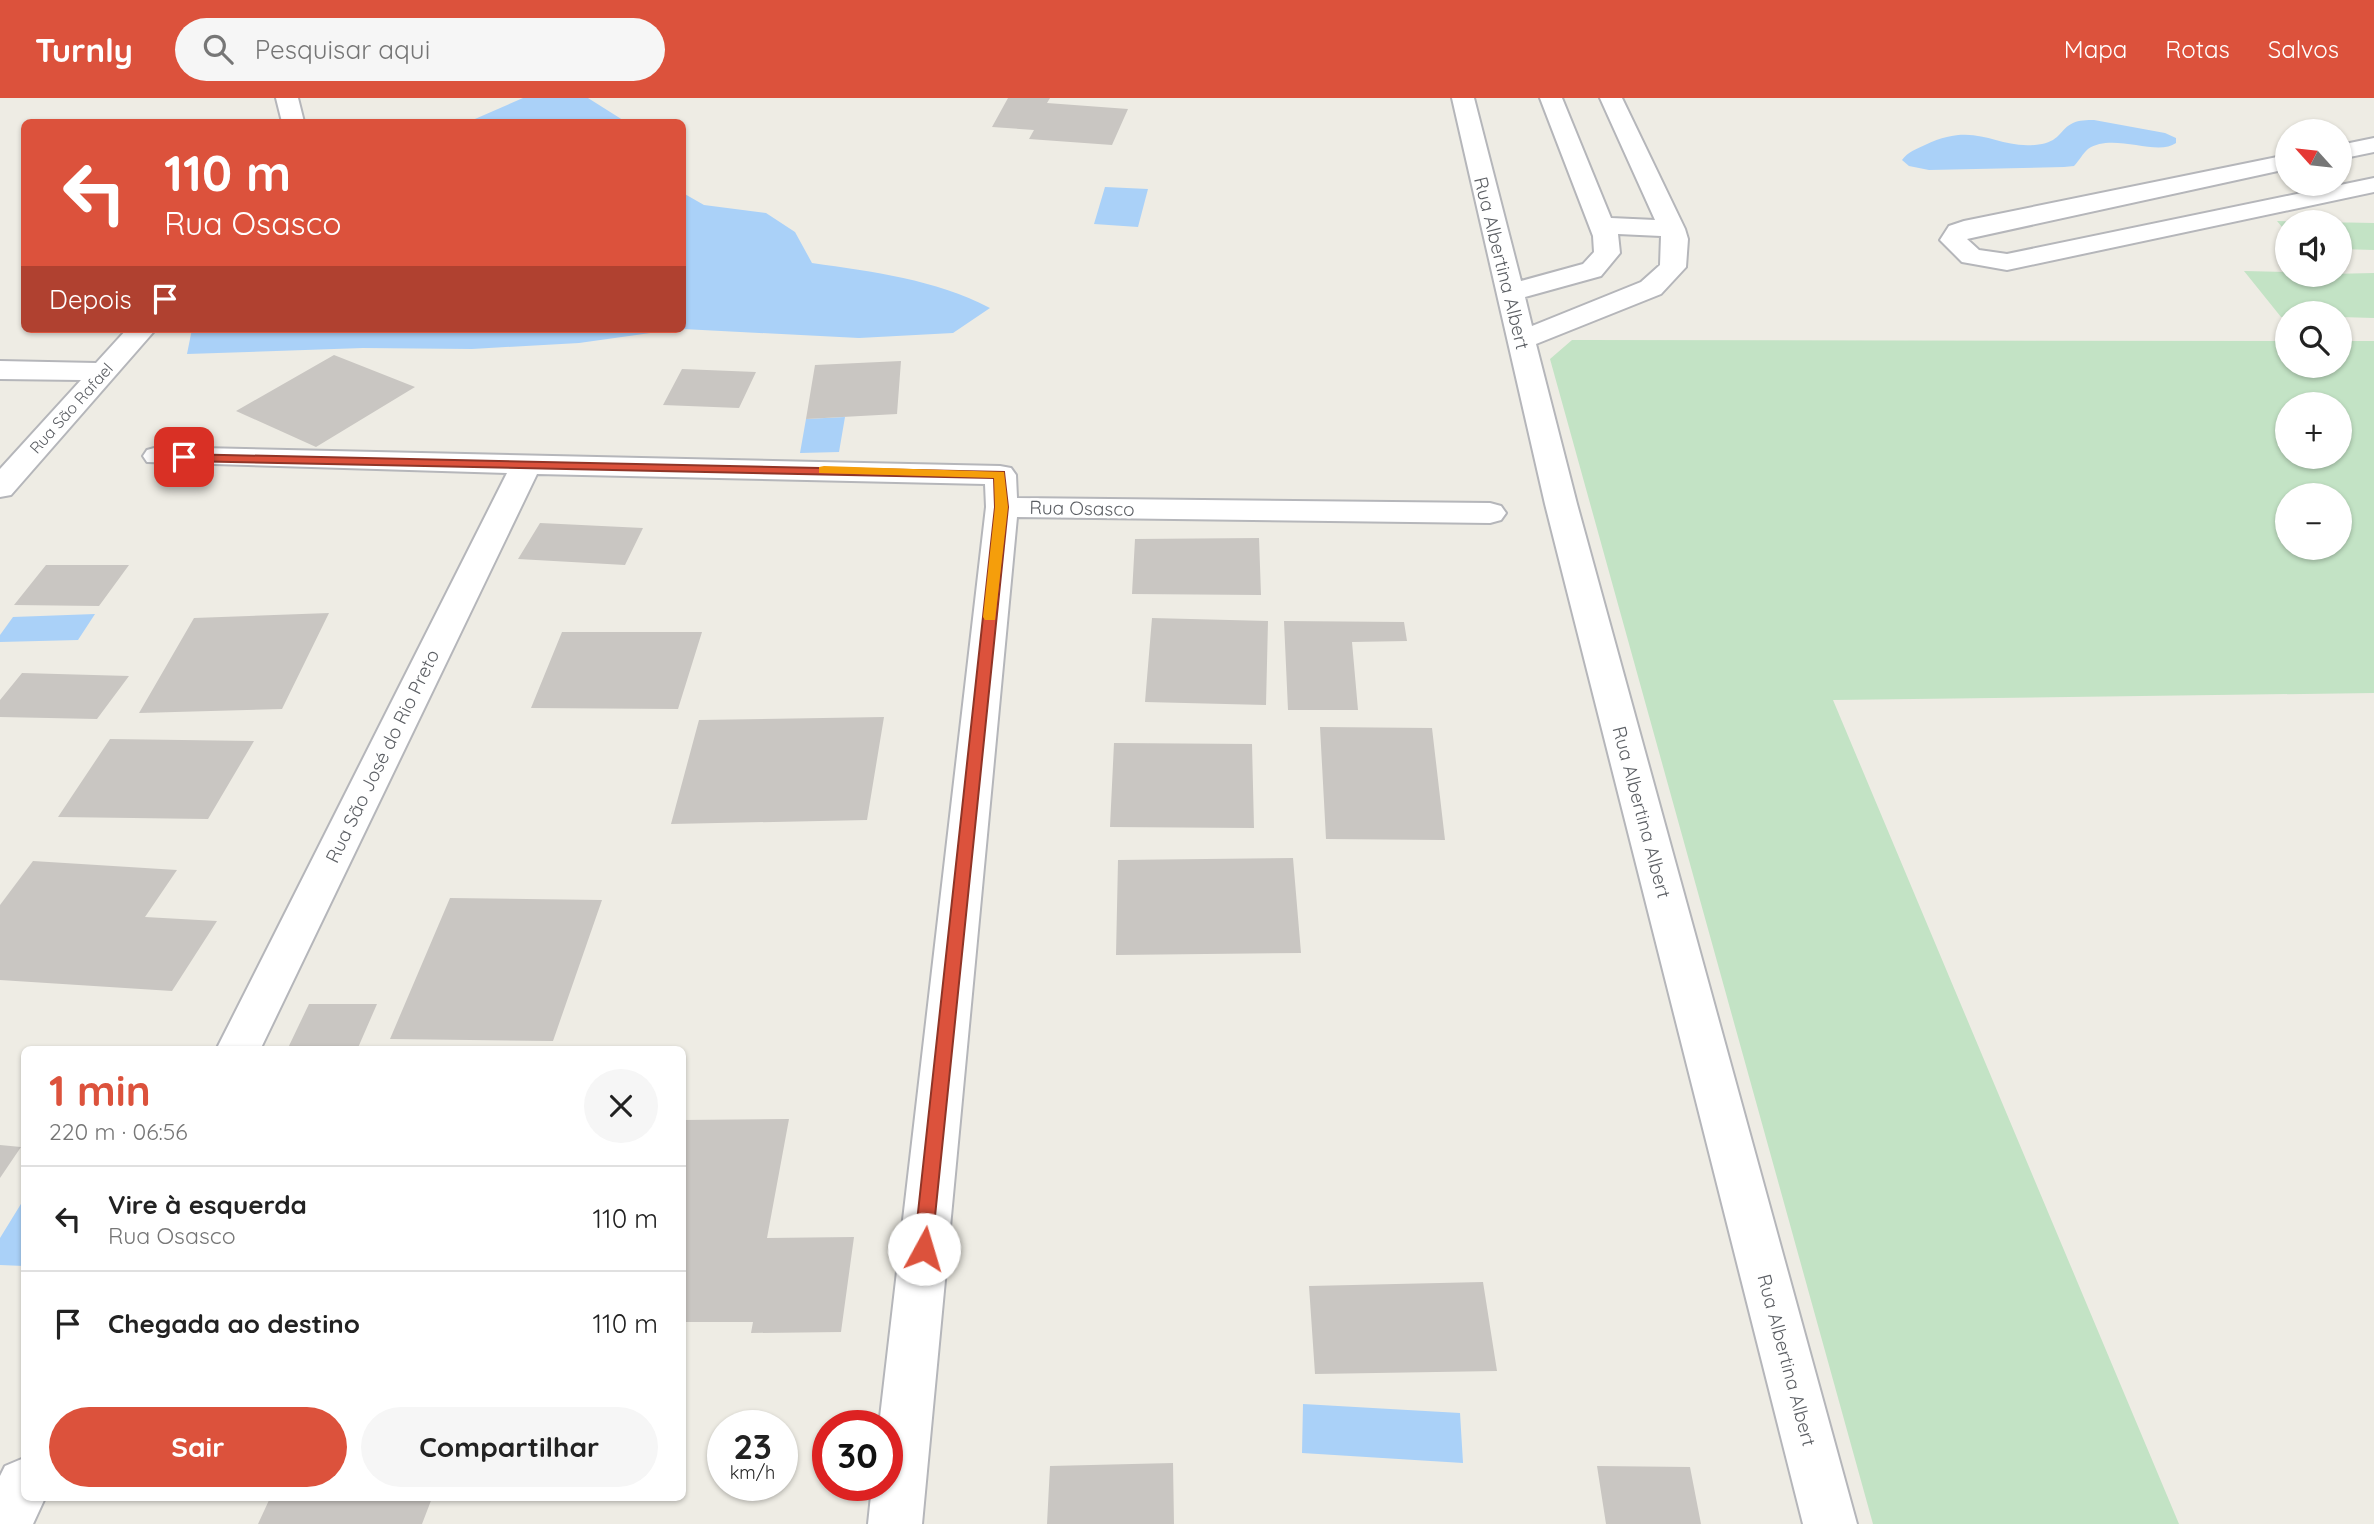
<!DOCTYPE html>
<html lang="pt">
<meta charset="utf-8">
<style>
:root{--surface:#fff;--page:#f6f6f6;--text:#222;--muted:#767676;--line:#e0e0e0;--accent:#dc523c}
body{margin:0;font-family:Quicksand,sans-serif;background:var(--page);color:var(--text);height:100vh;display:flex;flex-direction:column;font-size:26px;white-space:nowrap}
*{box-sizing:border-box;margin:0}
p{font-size:23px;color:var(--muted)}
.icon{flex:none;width:38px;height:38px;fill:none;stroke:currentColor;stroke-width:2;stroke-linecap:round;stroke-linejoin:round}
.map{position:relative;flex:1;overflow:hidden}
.details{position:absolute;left:21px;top:948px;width:665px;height:455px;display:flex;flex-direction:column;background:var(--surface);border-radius:10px;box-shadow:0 2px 5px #0004}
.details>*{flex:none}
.guide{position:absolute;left:21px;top:21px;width:665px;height:214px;border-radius:10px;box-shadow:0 2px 5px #0004;background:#dc523c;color:#fff;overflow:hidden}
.needle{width:46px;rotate:297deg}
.fabs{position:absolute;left:2275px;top:21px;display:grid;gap:14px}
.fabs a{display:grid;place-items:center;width:77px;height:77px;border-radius:50%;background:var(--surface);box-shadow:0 2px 5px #0004;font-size:35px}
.speed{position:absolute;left:707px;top:1312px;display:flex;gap:14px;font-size:35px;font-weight:700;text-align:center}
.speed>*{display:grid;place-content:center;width:91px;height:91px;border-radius:50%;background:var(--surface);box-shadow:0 2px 5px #0004;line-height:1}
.speed small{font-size:18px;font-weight:400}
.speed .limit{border:10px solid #d22;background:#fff;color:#111}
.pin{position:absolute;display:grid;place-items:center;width:60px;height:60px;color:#fff;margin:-30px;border-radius:14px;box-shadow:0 4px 10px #0006}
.me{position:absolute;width:77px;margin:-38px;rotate:6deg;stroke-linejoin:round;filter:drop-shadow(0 0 5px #0008)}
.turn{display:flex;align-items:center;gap:24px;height:147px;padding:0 28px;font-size:32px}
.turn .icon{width:91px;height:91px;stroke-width:2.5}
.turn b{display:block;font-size:49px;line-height:60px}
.then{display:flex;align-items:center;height:66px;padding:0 28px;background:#0003;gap:14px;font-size:26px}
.round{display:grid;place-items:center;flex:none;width:74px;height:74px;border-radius:37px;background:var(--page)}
.summary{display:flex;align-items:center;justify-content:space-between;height:119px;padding:0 28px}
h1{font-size:42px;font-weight:700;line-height:52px;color:var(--accent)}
.button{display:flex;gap:14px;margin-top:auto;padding:14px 28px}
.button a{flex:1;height:80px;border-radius:42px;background:var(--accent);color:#fff;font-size:28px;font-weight:700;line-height:80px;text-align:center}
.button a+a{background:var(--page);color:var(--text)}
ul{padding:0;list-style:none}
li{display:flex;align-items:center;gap:21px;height:105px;padding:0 28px;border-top:2px solid var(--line)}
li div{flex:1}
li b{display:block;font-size:26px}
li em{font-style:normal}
header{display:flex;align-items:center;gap:42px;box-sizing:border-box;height:98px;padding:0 35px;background:var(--accent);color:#fff}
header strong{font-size:33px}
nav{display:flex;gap:38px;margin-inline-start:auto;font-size:24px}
.search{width:490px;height:63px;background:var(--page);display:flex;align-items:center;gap:18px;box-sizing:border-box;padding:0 24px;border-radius:38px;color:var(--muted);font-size:26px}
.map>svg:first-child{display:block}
</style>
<header>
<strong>Turnly</strong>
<div class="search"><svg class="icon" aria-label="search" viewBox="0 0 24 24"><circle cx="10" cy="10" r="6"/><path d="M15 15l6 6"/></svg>Pesquisar aqui</div>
<nav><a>Mapa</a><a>Rotas</a><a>Salvos</a></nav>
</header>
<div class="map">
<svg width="2374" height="1426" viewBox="0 0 2374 1426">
<rect width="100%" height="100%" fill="#eeece4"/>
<path fill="#c3e3c5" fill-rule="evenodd" d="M2277,123l97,2v27l-34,-1v-27h-53v11z
M2244,173l43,1v3l87,-2v45l-34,-1v-4h-53v4h-6z
M1572,242l715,1v25h53v-25h34v352l-541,7 346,824h-306l-323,-1165zM2287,306h53v53h-53zM2287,397h53v53h-53z"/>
<path fill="#aad1f8" d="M523,0h65l38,24h-158z
M2094,22l71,13 11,5v5c-19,14 -63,-11 -88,6 -5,4 -9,12 -14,17l-10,1 -135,3 -20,-4 -7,-6c6,-8 14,-11 23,-15 55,-26 71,7 117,-1 19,-4 18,-15 31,-21 6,-3 14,-3 21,-3z
M1105,89l43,2 -10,38 -44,-3z
M683,95l21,12 62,8 29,19 17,31c62,9 122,16 178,45l-37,25 -94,5 -176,-9z
M192,231h487l-100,14 -107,6 -109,-1 -176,6z
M845,319l-6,35 -39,1 6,-34z
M95,516l-17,26 -78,2v-7l13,-18z
M24,1101v67l-24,-1v-27z
M1303,1306l157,9 3,50 -161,-10z"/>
<path fill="#c9c6c2" d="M1008,0h42l-3,5 81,6 -16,36 -83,-6 5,-9 -42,-3z
M334,257l81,32 -99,60 -80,-36z
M901,263l-4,53 -91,5 9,-54z
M682,271l74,3 -17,36 -76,-3z
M540,425l103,5 -18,37 -107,-6z
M1259,440l2,57 -129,-1 3,-55z
M46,467h83l-30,41 -85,-1z
M329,515l-47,96 -143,4 55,-95z
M1152,520l116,3 -2,84 -121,-3z
M1284,523l120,1 3,19 -55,1 6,68h-70z
M562,534h140l-24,77 -147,-1z
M22,575l107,3 -32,43 -97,-2v-17z
M884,619l-17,103 -196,4 28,-104z
M1320,629l112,1 13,112 -119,-1z
M110,641l144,2 -46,78 -150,-2z
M1114,645l138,1 2,84 -144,-1z
M1293,760l8,95 -185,2 2,-95z
M33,763l144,9 -32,47 72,4 -45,70 -172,-11v-75z
M450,800l152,2 -49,141 -163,-2z
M309,906h68l-20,46h-70z
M789,1021l-22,119 87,-1 -13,95 -90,1 2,-11h-71v-202z
M0,1047l21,2 -21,31z
M1483,1184l14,89 -182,3 -6,-88z
M1173,1365l1,61h-127l3,-58z
M1597,1368l93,1 11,57h-95z
M270,1400h162l-10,26h-164z"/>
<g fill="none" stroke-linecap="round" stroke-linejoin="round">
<defs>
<path id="minor" d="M276,0h22l6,24h-22z
M1452,0h22l47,183 62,-17 11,-12 -1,-16 -53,-138h22l49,120 44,2 -55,-122h22l63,131 3,10 -2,28 -25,27 -125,50 41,160 280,1020h-54l-258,-1020zM1618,136l43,2 -1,29 -19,17 -109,44 -7,-29 76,-21 19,-23z
M2374,40v14l-34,7v-14z
M2287,57v14l-320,70 12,11 28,4 367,-76v14l-367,78 -45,-8 -22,-22 9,-14 15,-5z
M127,231h29l-145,166 -11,2v-28l81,-89 -81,-1v-18l96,2z
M158,349l842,19 11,2 5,7 1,23 473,5 11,3 5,7 -5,7 -11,3 -473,-6 -95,1007h-54l4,-38h15v-60h-8l107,-919 -1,-23 -448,-10 -277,576h-44l291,-577 -360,-11 -4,-6 4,-6z
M24,1360v40h21l-12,26h-33v-48l5,-10z"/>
</defs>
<use href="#minor" stroke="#b5b6ba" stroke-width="4"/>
<use href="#minor" fill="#fff" fill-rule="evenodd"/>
</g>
<path fill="#dc523c" stroke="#8f3527" stroke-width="2" d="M180,356l824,18 4,35 -77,748 -7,3 -7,-3 -3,-6 81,-742 -1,-29 -810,-17 -4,-1z"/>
<path fill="#f59e0b" d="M824,368l180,6 4,35 -13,113h-10l-2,-3 12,-110 -1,-29 -175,-5v-6z"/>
<g text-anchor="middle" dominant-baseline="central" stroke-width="5" stroke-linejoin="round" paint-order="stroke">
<g font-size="16" fill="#5c5f64" stroke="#fff">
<text transform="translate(71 310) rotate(-48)">Rua São Rafael</text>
</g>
<g font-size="19" fill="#5c5f64" stroke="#fff">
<text transform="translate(1502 165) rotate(76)">Rua Albertina Albert</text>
<text transform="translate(1082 410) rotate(1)">Rua Osasco</text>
<text transform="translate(382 658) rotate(-64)">Rua São José do Rio Preto</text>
<text transform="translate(1642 714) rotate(75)">Rua Albertina Albert</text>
<text transform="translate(1787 1262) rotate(75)">Rua Albertina Albert</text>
</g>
</g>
</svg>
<div class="fabs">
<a><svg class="needle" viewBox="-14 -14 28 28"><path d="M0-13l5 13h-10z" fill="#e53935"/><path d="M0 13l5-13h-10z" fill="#767676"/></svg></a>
<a><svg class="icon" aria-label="sound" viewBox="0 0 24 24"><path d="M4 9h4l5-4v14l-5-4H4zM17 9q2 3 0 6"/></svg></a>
<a><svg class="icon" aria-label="search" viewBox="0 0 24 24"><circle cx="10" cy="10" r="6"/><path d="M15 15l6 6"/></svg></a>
<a>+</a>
<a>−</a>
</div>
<div class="speed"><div>23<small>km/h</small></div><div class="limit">30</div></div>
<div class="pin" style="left:184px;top:359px;background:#d93025"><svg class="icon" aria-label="arrive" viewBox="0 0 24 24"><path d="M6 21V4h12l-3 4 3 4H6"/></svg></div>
<svg class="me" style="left:924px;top:1151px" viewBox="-20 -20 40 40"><circle r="19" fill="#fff"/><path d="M0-13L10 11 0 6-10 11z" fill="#dc523c"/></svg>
<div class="guide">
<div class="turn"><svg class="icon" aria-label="left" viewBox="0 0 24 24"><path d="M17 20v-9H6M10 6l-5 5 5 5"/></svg><div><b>110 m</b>Rua Osasco</div></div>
<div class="then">Depois<svg class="icon" aria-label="arrive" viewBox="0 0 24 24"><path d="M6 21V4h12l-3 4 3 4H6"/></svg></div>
</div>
<section class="details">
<div class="summary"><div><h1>1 min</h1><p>220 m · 06:56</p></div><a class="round"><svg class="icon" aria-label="close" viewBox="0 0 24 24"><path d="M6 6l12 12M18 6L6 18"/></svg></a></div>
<ul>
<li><svg class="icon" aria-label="left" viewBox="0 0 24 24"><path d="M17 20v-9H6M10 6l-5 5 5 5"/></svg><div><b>Vire à esquerda</b><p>Rua Osasco</p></div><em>110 m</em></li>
<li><svg class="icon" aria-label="arrive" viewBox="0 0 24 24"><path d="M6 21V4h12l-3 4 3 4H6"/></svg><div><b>Chegada ao destino</b></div><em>110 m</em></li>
</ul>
<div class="button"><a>Sair</a><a>Compartilhar</a></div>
</section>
</div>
